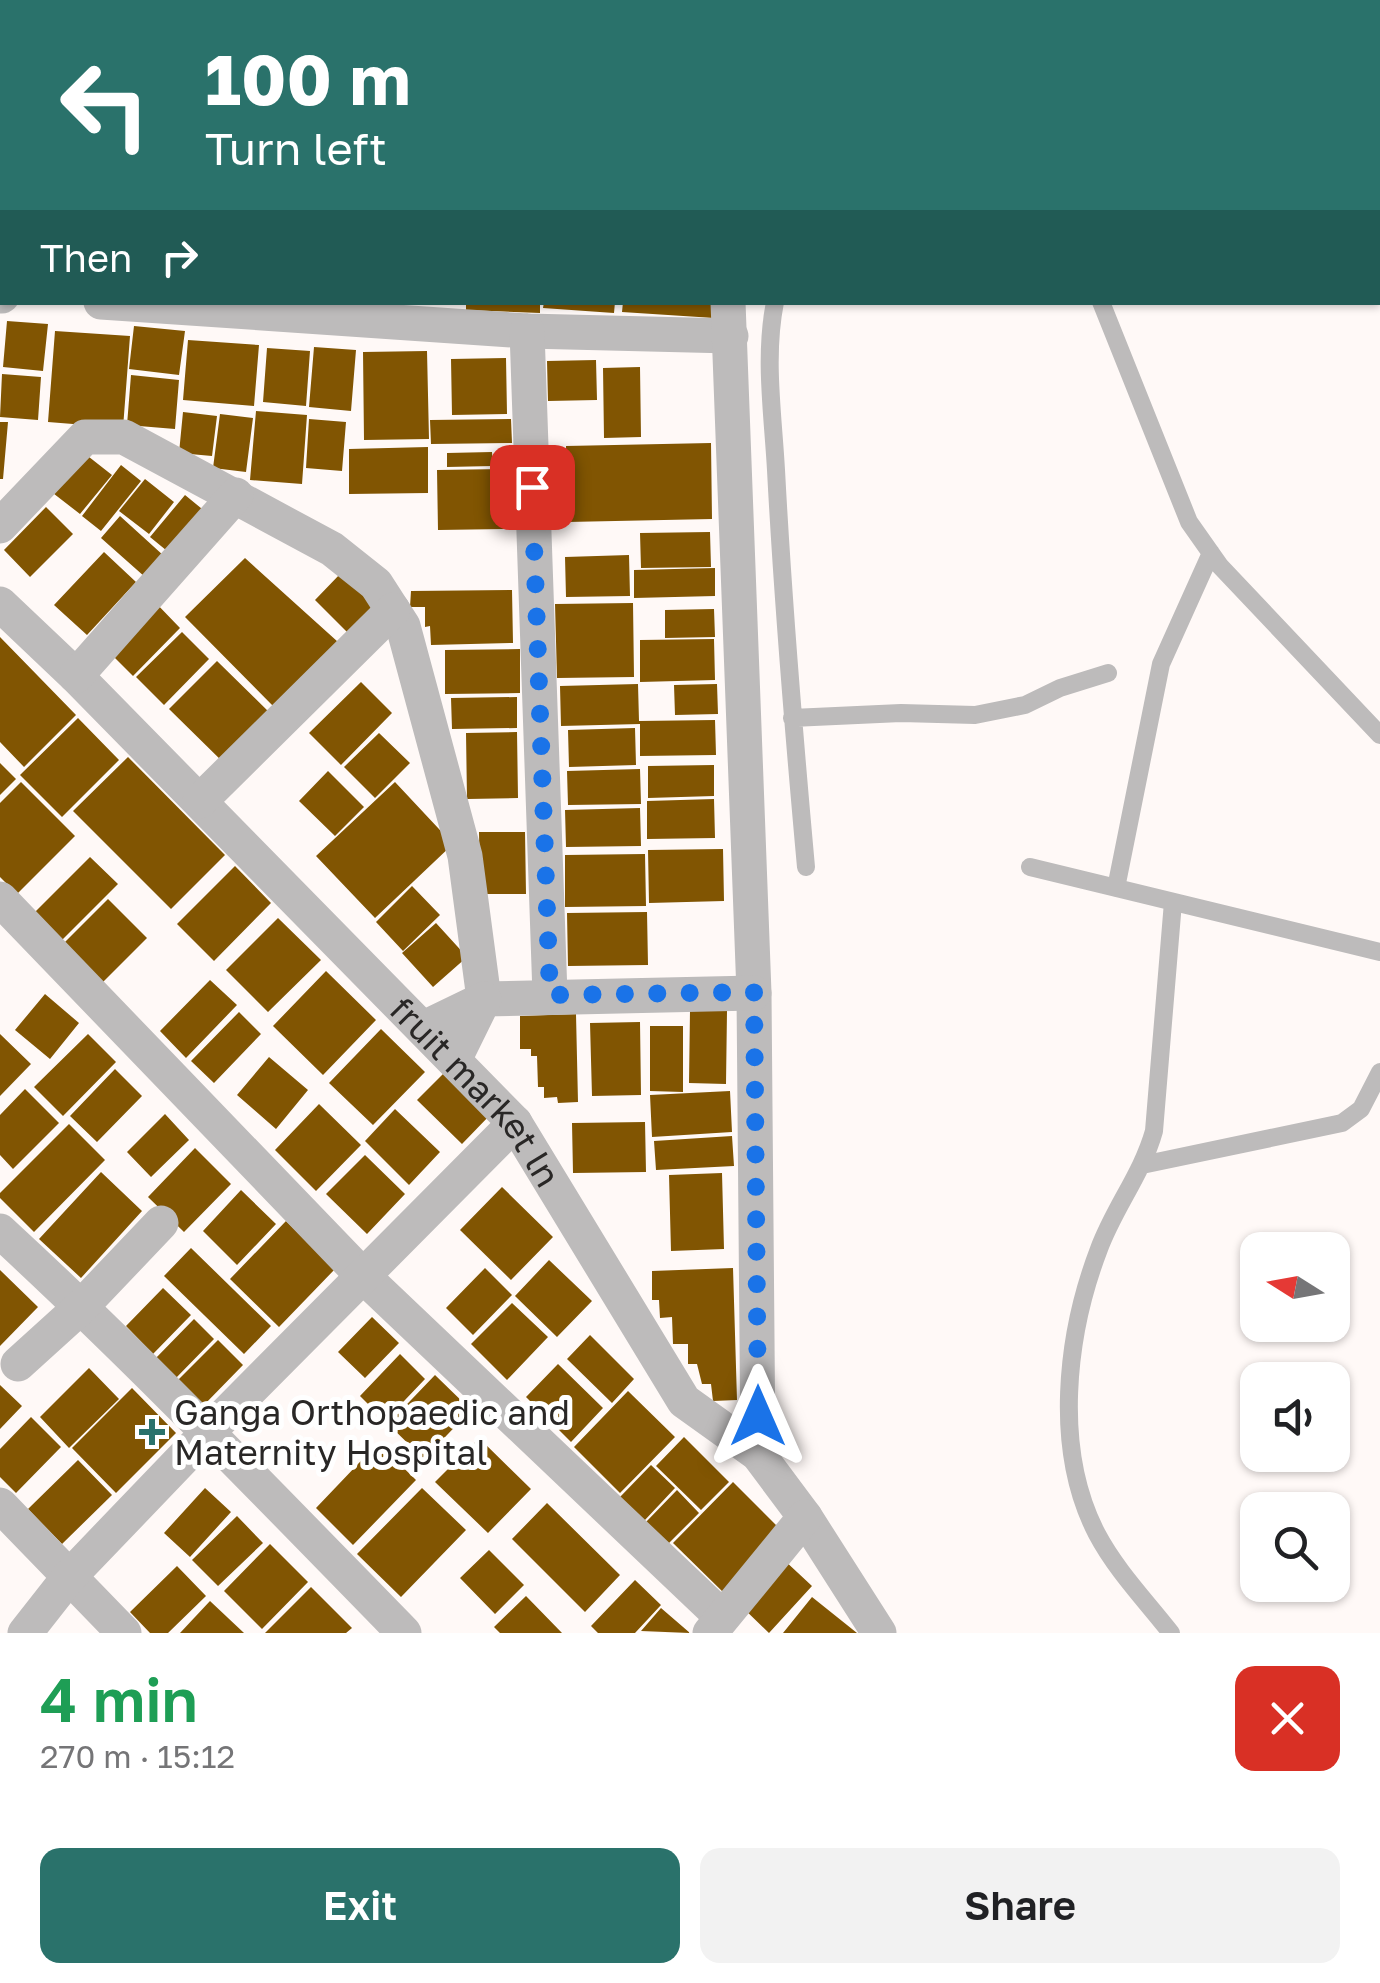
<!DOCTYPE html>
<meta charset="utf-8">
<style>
:root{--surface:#fff;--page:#f2f2f2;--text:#202124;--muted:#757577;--accent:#2a726b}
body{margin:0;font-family:"Golos Text",sans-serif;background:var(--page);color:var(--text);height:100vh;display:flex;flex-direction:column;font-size:38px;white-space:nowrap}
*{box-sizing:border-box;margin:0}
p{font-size:32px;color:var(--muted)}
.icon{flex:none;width:55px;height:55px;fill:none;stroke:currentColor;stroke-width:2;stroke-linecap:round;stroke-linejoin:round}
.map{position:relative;height:1633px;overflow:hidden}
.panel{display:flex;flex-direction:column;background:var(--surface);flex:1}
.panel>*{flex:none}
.top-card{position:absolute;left:0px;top:0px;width:1380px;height:305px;box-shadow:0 2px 8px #0004;background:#2a726b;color:#fff;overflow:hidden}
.needle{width:65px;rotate:281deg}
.tools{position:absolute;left:1240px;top:1232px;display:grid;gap:20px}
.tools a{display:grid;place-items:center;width:110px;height:110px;border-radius:20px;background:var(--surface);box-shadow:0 2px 8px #0004;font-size:50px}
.pin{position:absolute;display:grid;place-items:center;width:85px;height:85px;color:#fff;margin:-42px;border-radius:20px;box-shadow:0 5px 15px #0006}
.me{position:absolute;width:110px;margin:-55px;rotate:0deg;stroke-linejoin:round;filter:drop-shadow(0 0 8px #0008)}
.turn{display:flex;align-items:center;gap:35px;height:210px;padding:0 40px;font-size:45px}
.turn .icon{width:130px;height:130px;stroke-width:2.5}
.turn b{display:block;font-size:70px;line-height:85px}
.then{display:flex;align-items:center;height:95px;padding:0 40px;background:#0003;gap:20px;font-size:38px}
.round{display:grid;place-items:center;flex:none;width:105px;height:105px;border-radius:20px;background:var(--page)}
.summary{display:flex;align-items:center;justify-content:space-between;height:170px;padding:0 40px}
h1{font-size:60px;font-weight:600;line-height:75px;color:#1e9e55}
.button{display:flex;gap:20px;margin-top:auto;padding:20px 40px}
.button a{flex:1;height:115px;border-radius:20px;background:var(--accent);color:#fff;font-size:40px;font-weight:600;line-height:115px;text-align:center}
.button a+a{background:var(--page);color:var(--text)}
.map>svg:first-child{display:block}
</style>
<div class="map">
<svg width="1380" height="1633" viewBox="0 0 1380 1633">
<rect width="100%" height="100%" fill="#fff9f7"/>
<path fill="#815502" d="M466,302h74v11l-74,-3z
M544,302h71l-1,11 -71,-5z
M623,302h92l-1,16 -92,-6z
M7,321l41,3 -5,47 -40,-4z
M134,326l51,5 -6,44 -50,-6z
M55,331l75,5 -7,92 -75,-6z
M188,340l71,5 -5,61 -71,-6z
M314,347l42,3 -5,61 -42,-4z
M267,348l43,3 -4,55 -43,-4z
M427,351l2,88 -65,1 -1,-88z
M506,358l1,56 -55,1 -1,-56z
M596,360l1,40 -49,1 -1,-40z
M640,367l1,70 -37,1 -1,-70z
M2,374l39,3 -3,43 -38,-3z
M131,375l48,5 -4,49 -48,-4z
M256,411l51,4 -5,69 -52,-4z
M183,412l34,4 -5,40 -33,-3z
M220,414l33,4 -7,54 -33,-4z
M309,419l37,3 -4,49 -36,-3z
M511,419l1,24 -81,1 -1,-24z
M0,422h8l-5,57h-3z
M711,443l1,76 -145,3 -1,-76z
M428,447v46l-79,1v-45z
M492,452l1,14 -46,1v-14z
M84,453l28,22 -32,39 -31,-24z
M121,465l20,16 -40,50 -19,-15z
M503,469l1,60 -66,1 -1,-60z
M145,479l29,23 -25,32 -30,-23z
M185,495l22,18 -35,42 -22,-18z
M46,507l27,27 -43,43 -26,-27z
M120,516l44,40 -19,21 -44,-39z
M710,532l1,35 -70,1 -1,-35z
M104,552l32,30 -49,53 -33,-30z
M629,555l1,41 -64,1 -1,-40z
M245,558l93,84 -64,65 -89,-90z
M715,568v28l-81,2v-28z
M341,573l38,39 -26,26 -38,-38z
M512,590l1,53 -82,2 -1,-19 -5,1v-20h-15l1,-16z
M153,600l27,28 -47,48 -27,-27z
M633,603l1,74 -77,1 -2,-74z
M714,609l1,28 -50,1v-28z
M182,632l27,27 -45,46 -28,-28z
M0,637l76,78 -52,52 -24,-25z
M714,639l1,41 -75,2v-42z
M520,649v44l-75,1v-44z
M217,661l58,57 -48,48 -58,-57z
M361,682l31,31 -51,52 -32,-32z
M638,684l1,37 76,-1 1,35 -76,1v-32l-79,2 -1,-40z
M717,684l1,30 -43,1 -1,-30z
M517,697v31l-65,1 -1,-31z
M78,718l41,42 -57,57 -42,-42z
M635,728l1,37 -67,2 -1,-37z
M517,732l1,66 -51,1 -1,-66z
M379,733l31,30 -35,35 -31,-31z
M128,757l97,98 -54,54 -98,-98z
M0,763l16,16 -16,16z
M714,765v31l-66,2v-32z
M640,769l1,35 -73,1 -1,-34z
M328,771l36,36 -29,29 -36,-35z
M21,782l54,54 -58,58 -17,-17v-74z
M395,782l58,62 -78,74 -59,-62z
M714,799l1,39 -68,1v-38z
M640,808l1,38 -75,1 -1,-37z
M479,832h46l1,62h-46z
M723,849l1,52 -75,2 -1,-53z
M645,854l1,52 -81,1v-52z
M90,857l28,27 -58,58 -27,-28z
M235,866l36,37 -57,58 -37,-37z
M412,886l28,29 -37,36 -27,-29z
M108,899l39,39 -46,46 -39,-39z
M647,912l1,53 -80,1 -1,-53z
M278,918l43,42 -53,52 -42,-42z
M436,923l31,34 -34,30 -31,-34z
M326,971l50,49 -53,55 -50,-49z
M210,980l27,25 -51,53 -26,-27z
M45,994l34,29 -29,36 -35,-29z
M690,1011h37l-1,73 -37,-1z
M239,1012l22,22 -47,49 -23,-22z
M576,1014l2,88 -20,1 -1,-6 -13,1v-11h-6l-1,-31h-6v-7h-11v-33z
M640,1022l1,73 -49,1 -2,-73z
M650,1026h33v66l-33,-1z
M381,1029l44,43 -52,53 -44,-42z
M0,1034l31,30 -31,32z
M88,1034l28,28 -53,54 -29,-29z
M269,1057l39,33 -32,39 -39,-34z
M115,1069l27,27 -45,46 -27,-26z
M447,1070l44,44 -29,30 -45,-44z
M25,1089l34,34 -46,46 -13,-14v-40z
M730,1091l2,41 -80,5 -2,-42z
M319,1104l42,41 -45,46 -41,-41z
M395,1109l45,43 -31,33 -44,-44z
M165,1114l24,26 -38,37 -24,-25z
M645,1122l1,50 -73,1 -1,-50z
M69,1124l36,36 -71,72 -34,-34v-5z
M732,1136l2,30 -78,4 -2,-29z
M195,1148l36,36 -47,48 -36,-35z
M365,1155l40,39 -38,40 -41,-40z
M101,1172l41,39 -61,67 -42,-39z
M722,1173l2,76 -53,2 -2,-76z
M502,1187l51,50 -42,43 -51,-50z
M241,1190l35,34 -39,41 -34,-34z
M286,1221l49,48 -56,58 -49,-48z
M191,1248l80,78 -27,28 -80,-78z
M549,1260l43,41 -35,36 -42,-41z
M485,1268l27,27 -39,40 -27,-27z
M733,1268l4,132 -24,1 -2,-17h-9l-5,-20h-9v-20h-15l-1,-27 -12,1 -1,-18h-7v-29z
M0,1270l38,37 -38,39z
M163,1288l28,27 -38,39 -27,-28z
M512,1303l36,34 -41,43 -36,-36z
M372,1317l27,26 -34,35 -27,-26z
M194,1319l20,20 -40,41 -20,-20z
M590,1335l44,44 -22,24 -45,-44z
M218,1340l25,25 -40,41 -26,-25z
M400,1354l25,25 -40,42 -25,-25z
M558,1364l45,44 -32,34 -45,-45z
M89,1368l30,31 -50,49 -29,-31z
M435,1375l36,35 -47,49 -36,-35z
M0,1385l22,21 -22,23z
M132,1388l44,45 -60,60 -44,-45z
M628,1391l47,46 -55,56 -46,-46z
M31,1417l30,30 -45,46 -16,-16v-28z
M684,1437l45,45 -28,28 -45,-44z
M479,1438l52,51 -43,44 -53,-51z
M378,1443l38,37 -63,65 -37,-37z
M78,1460l34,35 -50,49 -34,-35z
M651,1465l24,23 -31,33 -24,-24z
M733,1482l51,51 -59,61 -52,-51z
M205,1488l26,24 -41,45 -26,-24z
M422,1488l44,42 -65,67 -44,-43z
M677,1490l22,23 -32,32 -22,-22z
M547,1503l73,72 -35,37 -73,-73z
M237,1516l26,27 -45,43 -26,-26z
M270,1544l38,38 -46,47 -38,-38z
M489,1550l35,35 -29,29 -35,-36z
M783,1559l29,27 -43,47 -29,-28z
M177,1566l29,30 -38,37h-18l-20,-21z
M635,1580l26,25 -26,28h-37l-7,-7z
M311,1587l41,41 -6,5h-81z
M526,1596l36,37h-62l-6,-6z
M812,1597l45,36h-74z
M210,1601l34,32h-64z
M661,1608l29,25 -49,-2z"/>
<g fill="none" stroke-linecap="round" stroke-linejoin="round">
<path stroke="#bdbbbb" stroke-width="18" d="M775,302c-11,55 -2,113 1,168 7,133 18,265 30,397
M1101,302l88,220 31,44 160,169
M792,718l109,-5 74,2 50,-10 35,-17 48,-15
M1030,867l350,85
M1116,888l45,-224 50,-111
M1142,1165l200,-42 19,-14 19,-37
M1171,1633c-25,-32 -55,-63 -74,-99 -44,-84 -31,-199 2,-285 15,-41 43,-75 55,-118l19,-229"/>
<g stroke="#bdbbbb" stroke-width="35">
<path d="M705,0l1,2"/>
<path d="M254,2l1,-2"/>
<path d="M0,36h2"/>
<path d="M0,296h2"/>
<path d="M101,302l426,29 204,5"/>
<path d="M728,302l26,691 4,461"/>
<path d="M527,331l23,664"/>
<path d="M0,526l85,-89h39l208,112 44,35 27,42 62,230 19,143 270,-6"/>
<path id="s1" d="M0,604l76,72 439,447 169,278 74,53 47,63 74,116"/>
<path d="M76,676l160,-181"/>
<path d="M200,801l193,-191"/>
<path d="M0,899l363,377 358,340"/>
<path d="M424,1028l60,-29 -30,61"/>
<path d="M0,1231c140,129 271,266 404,402"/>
<path d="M18,1364l64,-58 79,-83"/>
<path d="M0,1505l124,128"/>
<path d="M25,1633l44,-56 139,-145 307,-309"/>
<path d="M710,1633l95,-116"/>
</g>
</g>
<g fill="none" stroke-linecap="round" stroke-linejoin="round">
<path stroke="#1a73e8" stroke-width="18" stroke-dasharray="0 32.4" d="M532,487l18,508 204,-3 4,424"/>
</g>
<path fill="#2a726b" stroke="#fff" stroke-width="4" d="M147 1417h10v10h10v10h-10v10h-10v-10h-10v-10h10z"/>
<g text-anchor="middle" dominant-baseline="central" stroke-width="10" stroke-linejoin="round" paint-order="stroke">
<g font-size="35" fill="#292726" stroke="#fff">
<text stroke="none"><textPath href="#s1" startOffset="682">fruit market ln</textPath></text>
</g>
<g font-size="35" fill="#292726" stroke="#fff" text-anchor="start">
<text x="174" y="1412">Ganga Orthopaedic and<tspan x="174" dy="40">Maternity Hospital</tspan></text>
</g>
</g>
</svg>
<div class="tools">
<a><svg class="needle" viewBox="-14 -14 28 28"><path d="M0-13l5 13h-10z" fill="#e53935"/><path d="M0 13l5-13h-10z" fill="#757577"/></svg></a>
<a><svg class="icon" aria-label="sound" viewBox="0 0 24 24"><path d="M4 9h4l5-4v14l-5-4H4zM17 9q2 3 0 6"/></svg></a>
<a><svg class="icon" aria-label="search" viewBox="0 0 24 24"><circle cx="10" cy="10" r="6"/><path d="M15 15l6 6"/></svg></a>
</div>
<div class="pin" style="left:532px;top:487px;background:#d93025"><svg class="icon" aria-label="arrive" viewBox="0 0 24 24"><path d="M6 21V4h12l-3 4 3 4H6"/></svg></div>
<svg class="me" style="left:758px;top:1416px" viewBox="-20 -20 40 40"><path d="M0-17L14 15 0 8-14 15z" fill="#1a73e8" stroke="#fff" stroke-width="4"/></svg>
<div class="top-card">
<div class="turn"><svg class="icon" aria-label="left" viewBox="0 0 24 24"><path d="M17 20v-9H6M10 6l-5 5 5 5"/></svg><div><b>100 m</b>Turn left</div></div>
<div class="then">Then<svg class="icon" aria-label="right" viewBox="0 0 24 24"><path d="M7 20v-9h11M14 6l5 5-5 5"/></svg></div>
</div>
</div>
<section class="panel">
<div class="summary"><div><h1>4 min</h1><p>270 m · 15:12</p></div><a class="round" style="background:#d93025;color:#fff"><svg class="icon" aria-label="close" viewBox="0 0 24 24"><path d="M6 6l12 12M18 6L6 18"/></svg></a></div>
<div class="button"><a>Exit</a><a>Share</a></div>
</section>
